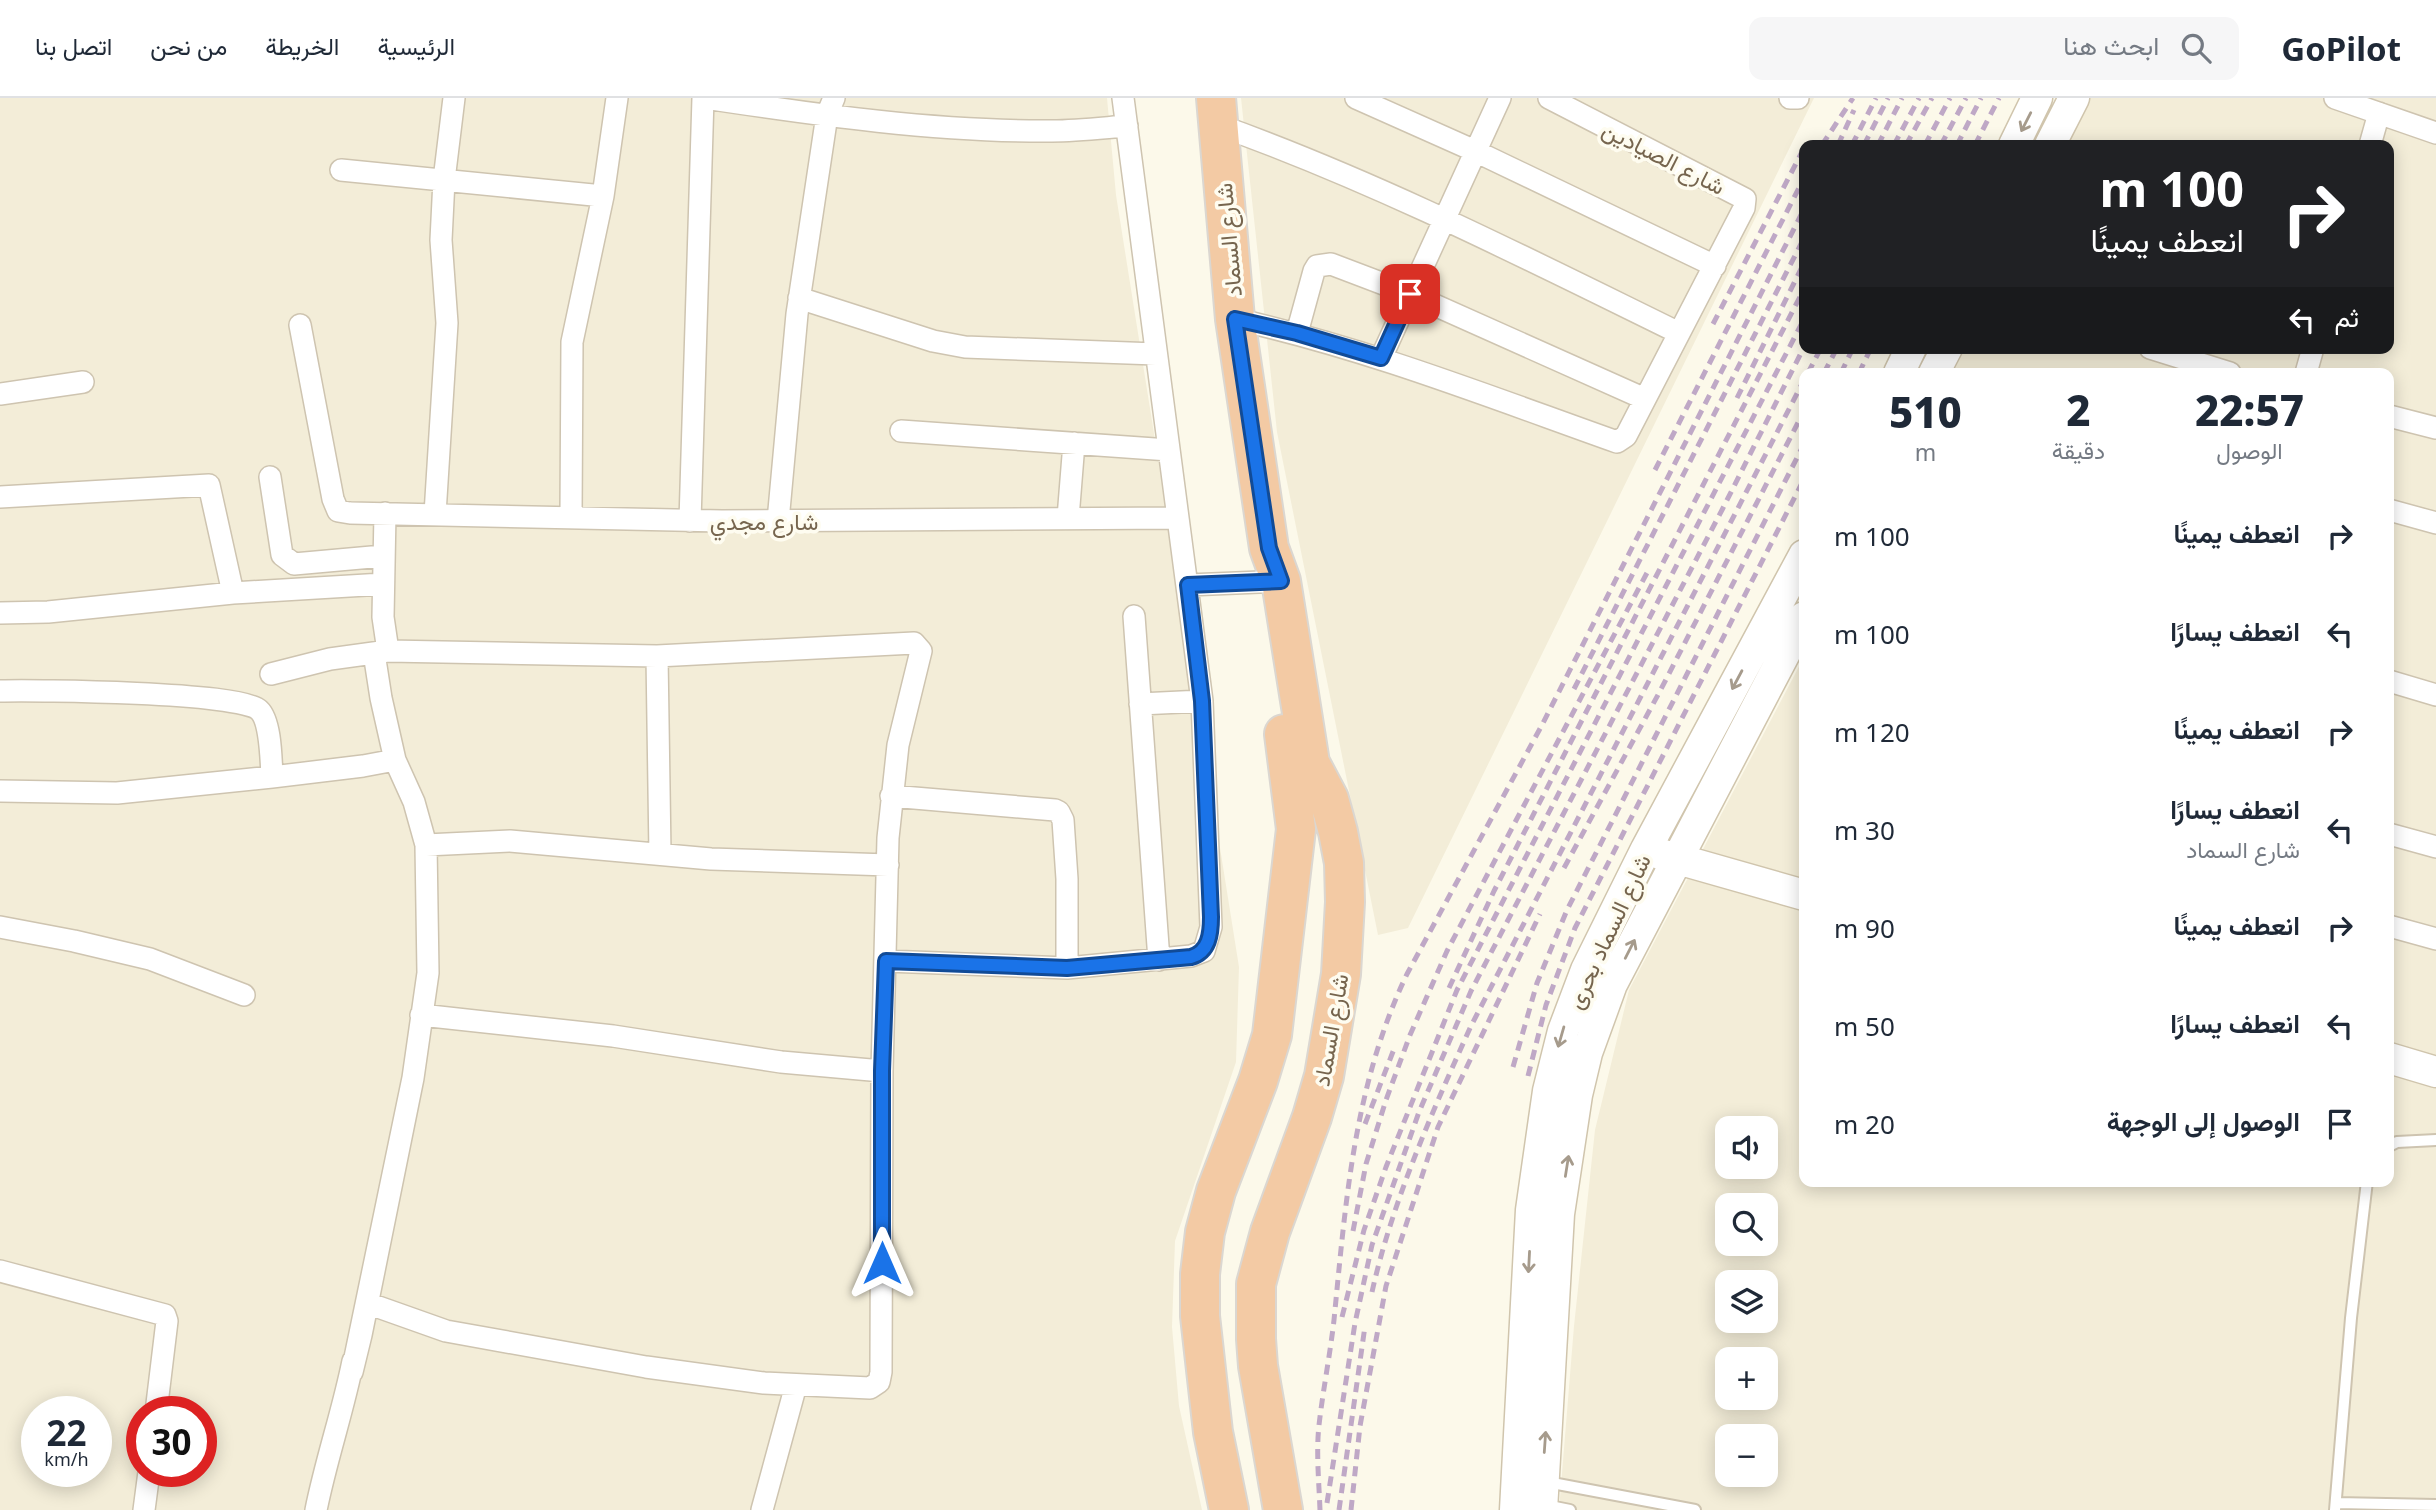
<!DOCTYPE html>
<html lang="ar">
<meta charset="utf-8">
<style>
:root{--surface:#fff;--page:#f6f6f7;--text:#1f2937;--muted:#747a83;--line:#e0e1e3}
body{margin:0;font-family:"Noto Sans",Vazirmatn,sans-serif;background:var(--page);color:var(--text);direction:rtl;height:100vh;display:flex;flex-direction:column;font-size:26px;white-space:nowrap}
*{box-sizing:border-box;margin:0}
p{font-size:23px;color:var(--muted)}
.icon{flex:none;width:38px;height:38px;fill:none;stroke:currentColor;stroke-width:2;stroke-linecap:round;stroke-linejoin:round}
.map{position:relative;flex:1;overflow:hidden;direction:ltr}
.details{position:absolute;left:1799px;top:270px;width:595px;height:819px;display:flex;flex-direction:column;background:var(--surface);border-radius:14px;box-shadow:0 4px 18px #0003;direction:rtl}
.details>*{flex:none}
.hud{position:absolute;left:1799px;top:42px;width:595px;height:214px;border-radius:14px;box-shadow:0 4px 18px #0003;direction:rtl;background:#202124;color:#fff;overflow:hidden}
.tools{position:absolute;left:1715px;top:1018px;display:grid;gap:14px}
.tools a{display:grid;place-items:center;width:63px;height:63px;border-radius:14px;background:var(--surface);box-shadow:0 4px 18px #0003;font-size:35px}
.speed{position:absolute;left:21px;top:1298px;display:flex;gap:14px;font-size:35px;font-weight:700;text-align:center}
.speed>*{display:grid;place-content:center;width:91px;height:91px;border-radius:50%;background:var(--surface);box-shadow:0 4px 18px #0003;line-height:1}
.speed small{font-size:18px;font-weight:400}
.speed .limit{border:10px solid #d22;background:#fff;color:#111}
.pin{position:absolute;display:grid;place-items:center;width:60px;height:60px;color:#fff;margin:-30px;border-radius:14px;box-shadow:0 4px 10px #0006}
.me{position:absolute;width:77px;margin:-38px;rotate:0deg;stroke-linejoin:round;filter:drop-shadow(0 0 5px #0008)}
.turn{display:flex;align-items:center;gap:24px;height:147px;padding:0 35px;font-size:32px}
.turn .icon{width:91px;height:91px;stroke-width:2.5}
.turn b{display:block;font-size:49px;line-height:60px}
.then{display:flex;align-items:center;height:66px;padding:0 35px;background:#0003;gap:14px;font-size:26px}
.eta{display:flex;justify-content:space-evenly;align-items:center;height:119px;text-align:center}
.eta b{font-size:42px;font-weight:800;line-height:49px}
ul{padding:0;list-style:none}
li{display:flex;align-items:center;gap:21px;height:98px;padding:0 35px}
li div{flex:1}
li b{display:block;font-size:26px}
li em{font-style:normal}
header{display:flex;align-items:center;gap:42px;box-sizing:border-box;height:98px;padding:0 35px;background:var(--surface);border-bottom:2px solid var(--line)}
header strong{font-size:33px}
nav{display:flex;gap:38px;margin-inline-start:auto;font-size:24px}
.search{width:490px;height:63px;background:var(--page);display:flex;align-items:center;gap:18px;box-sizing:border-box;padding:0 24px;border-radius:14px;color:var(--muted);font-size:26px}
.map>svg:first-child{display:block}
</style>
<header>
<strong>GoPilot</strong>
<div class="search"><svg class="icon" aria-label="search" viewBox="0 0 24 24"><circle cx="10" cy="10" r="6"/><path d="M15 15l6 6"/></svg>ابحث هنا</div>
<nav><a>الرئيسية</a><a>الخريطة</a><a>من نحن</a><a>اتصل بنا</a></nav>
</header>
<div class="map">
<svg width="2436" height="1412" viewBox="0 0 2436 1412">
<rect width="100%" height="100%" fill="#fcf9ea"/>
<path fill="#f3edd8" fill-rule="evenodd" d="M0,0h1107l9,97 123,772 -3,95 -61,179 -3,86 7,79 23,104h-1202zM37,1314h59v60h-59zM142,1314h59v60h-59z
M1241,0h573l-406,830 -30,7 -101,-503z
M2090,0h346v1412h-877l15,-184 21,-196 34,-140 175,-333v524h585v-808h-439l12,-25h427v-203h-323zM1727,1031h39v38h-39zM1727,1108h39v38h-39zM1727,1185h39v38h-39zM1727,1262h39v38h-39zM1727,1339h39v38h-39z"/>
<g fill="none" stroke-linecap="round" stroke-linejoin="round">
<defs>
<path id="lane" d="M2389,1048l8,-4 39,-2
M1547,1384l148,28
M2337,1405l99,2
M1545,1407l25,5
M2335,1412l16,-192 16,-137"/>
<path id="street" d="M705,0c112,17 234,34 347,33 25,0 50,-3 75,-5
M1356,0l119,53 240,115
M1790,0h8
M2335,0l101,35
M1218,27c159,57 310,134 461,208
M2370,47l9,-32
M341,72l262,26
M799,200l134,43 32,6 191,7
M1235,221c131,29 255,78 382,123l9,-6 118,-228 1,-9 -196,-101
M300,227l33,174 5,12 12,2 372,8 456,-3
M1297,235l17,-62 3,-5 14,-2 79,30 235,105
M2150,250l80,25
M1381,260l119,-260
M2306,275l7,-25
M0,296l83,-12
M2389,318l47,12
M901,333l268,19
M270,379l12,78 12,9 89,-8
M0,399l209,-12 24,108
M2389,412l47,13
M385,415l-2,104 5,34
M435,416l12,-191 -6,-83 3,-60 10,-82
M571,419l1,-175 31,-146 14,-98
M1068,420l6,-75
M690,423l13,-423
M778,423l19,-207 30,-199 7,-17
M1188,487l93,-4
M0,515l48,-1 185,-19 150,-9
M1134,518l25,344
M374,555l7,45 14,62
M657,558l3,198
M271,576l59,-15 58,-8 269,5 257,-13 7,8 -23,94 -10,93 -6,233 -1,301 -2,10 -9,6 -106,-5 -118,-16 -200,-36 -79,-28
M2389,583l47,14
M0,593c36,-1 241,1 259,19 12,11 12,50 13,67
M1140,606l62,-3
M0,693l117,2 155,-16 91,-11 32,-6 19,42 12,43 2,128 -15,105 -52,257 -9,37 61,-294
M891,698l164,14 4,2 4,8 4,59v89
M2389,736l47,13
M426,747l84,-4 201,18 177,6
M2389,828l47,13
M0,829l74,14 76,18 94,36
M886,863l181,7 124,-12 13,-5 7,-24 -9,-226 -79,-603
M421,917l192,21 168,26 101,9
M0,1173l165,44 2,6 -11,91
M144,1412l5,-38
M316,1412c10,-50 27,-99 37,-149
M762,1412l34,-125"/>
<path id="secondary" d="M2014,47l23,-47
M2050,47l24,-47
M1899,275l12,-25
M1934,275l13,-25
M1660,756l144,41
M2389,960l47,14
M1515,1412l16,-300 17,-119 15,-60 23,-61 60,-121 158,-294
M1542,1412l17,-296 18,-119 10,-42 25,-69 192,-367"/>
<path id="highway" d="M1216,0l19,221 34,229 12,33 29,182 19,36 9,33 6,31 1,39 -4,72 -17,102 -12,41 -42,115 -14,52v55l2,27 25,144
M1229,1412l-16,-78 -13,-116v-42l5,-42 11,-41 42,-110 14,-46 24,-206 -12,-95"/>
</defs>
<use href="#lane" stroke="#cec4b0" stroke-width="14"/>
<use href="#street" stroke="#cec4b0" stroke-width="24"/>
<use href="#secondary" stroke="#d0c5ad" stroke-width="33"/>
<use href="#highway" stroke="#dbd7d1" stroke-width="42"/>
<use href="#lane" stroke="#fff" stroke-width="10"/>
<use href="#street" stroke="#fff" stroke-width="21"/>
<use href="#secondary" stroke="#fff" stroke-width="30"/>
<use href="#highway" stroke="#f3caa4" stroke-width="38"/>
<path stroke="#bfa8c6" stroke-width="5" stroke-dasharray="10 7" stroke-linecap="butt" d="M1822,47l31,-47
M1838,47l16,-35
M1852,47l24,-47
M1864,47l24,-47
M1878,47l24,-47
M1894,47l25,-47
M1906,47l26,-47
M1925,47l25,-47
M1941,47l25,-47
M1957,47l24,-47
M1975,47l24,-47
M1713,226l91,-176
M1808,275l13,-25
M1824,275l13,-25
M1841,275l12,-25
M1859,275l12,-25
M1737,300l67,-135
M1655,372l149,-292
M1574,591l230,-451
M1564,770l95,-175 145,-282
M1449,890l45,-97 310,-602
M1513,969l24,-84 30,-73 237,-466
M1528,978l18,-71 29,-77 229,-449
M1365,1026l29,-75
M1353,1133l13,-67 20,-64 24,-65 37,-84 202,-382
M1372,1194c20,-90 61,-182 99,-266l333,-646
M1342,1219l22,-87 22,-63 71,-177 347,-671
M1327,1405l28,-180 17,-78 47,-133 52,-121 252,-483 81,-161
M1320,1412c-1,-28 -4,-57 -1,-85 4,-35 11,-70 15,-105 12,-121 20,-235 73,-346l135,-249 262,-516
M1339,1412l26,-184
M1351,1412l9,-84 26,-140 52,-159 102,-213"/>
</g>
<defs><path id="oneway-shaft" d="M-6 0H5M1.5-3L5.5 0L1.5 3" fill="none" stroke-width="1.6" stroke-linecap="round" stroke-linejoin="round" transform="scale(1.75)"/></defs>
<g stroke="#a69b8c">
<use href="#oneway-shaft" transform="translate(2026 24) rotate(117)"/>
<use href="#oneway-shaft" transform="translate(1737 582) rotate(118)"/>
<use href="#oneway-shaft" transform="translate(1630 851) rotate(-63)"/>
<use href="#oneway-shaft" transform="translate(1561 939) rotate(106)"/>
<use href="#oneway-shaft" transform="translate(1567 1068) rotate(-81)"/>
<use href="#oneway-shaft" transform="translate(1529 1164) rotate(93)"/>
<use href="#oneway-shaft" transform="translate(1545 1344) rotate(-86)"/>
</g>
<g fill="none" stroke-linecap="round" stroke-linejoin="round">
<defs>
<path id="route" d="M882,1165v-192l4,-110 181,7 124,-11c18,-5 20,-23 20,-40l-9,-216 -14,-116 93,-4 -12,-33 -34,-229 62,14 84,25 29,-64"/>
</defs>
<use href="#route" stroke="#114b97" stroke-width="18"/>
<use href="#route" stroke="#1a73e8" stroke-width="12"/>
</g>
<g text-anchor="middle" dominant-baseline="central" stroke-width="7" stroke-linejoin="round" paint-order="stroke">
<g font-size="23" fill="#76654e" stroke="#fefcf0">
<text transform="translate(1664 59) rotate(27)">شارع الصيادين</text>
<text transform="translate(1228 142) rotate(-95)">شارع السماد</text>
<text x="764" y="423">شارع مجدي</text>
<text transform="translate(1608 833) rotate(-65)">شارع السماد بحرى</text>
<text transform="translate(1330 932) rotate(-80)">شارع السماد</text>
</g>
</g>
</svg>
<div class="tools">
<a><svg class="icon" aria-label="sound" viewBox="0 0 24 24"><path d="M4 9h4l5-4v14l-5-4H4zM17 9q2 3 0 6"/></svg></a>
<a><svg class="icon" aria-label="search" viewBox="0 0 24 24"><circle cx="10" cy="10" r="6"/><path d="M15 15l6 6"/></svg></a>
<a><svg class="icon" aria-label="layers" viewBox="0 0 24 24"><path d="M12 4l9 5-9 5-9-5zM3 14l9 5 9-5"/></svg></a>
<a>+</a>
<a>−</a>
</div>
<div class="speed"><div>22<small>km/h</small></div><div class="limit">30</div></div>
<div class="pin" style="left:1410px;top:196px;background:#d93025"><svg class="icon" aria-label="arrive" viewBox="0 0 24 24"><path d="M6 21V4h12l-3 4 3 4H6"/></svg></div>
<svg class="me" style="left:882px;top:1165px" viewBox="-20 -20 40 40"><path d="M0-17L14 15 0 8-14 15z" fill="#1a73e8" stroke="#fff" stroke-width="4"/></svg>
<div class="hud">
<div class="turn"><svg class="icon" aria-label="right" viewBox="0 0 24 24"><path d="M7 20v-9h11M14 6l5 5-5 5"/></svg><div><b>100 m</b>انعطف يمينًا</div></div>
<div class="then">ثم<svg class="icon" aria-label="left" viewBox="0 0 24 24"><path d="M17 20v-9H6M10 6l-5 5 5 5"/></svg></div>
</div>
<section class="details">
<div class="eta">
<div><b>22:57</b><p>الوصول</p></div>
<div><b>2</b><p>دقيقة</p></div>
<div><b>510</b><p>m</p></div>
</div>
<ul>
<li><svg class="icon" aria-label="right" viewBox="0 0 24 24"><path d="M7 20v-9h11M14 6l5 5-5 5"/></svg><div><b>انعطف يمينًا</b></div><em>100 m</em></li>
<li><svg class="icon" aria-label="left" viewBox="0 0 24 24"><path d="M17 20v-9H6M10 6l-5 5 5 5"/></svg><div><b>انعطف يسارًا</b></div><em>100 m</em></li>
<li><svg class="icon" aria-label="right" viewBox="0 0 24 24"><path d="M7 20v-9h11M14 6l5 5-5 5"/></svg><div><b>انعطف يمينًا</b></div><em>120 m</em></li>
<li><svg class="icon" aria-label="left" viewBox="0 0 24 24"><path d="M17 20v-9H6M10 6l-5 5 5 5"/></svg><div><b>انعطف يسارًا</b><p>شارع السماد</p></div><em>30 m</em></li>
<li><svg class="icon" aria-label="right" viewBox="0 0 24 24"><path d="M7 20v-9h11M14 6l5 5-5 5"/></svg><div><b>انعطف يمينًا</b></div><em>90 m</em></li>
<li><svg class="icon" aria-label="left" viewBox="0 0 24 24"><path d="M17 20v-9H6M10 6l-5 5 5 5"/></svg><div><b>انعطف يسارًا</b></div><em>50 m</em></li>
<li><svg class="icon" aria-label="arrive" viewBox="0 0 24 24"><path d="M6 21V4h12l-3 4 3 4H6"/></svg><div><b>الوصول إلى الوجهة</b></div><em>20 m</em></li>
</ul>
</section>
</div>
